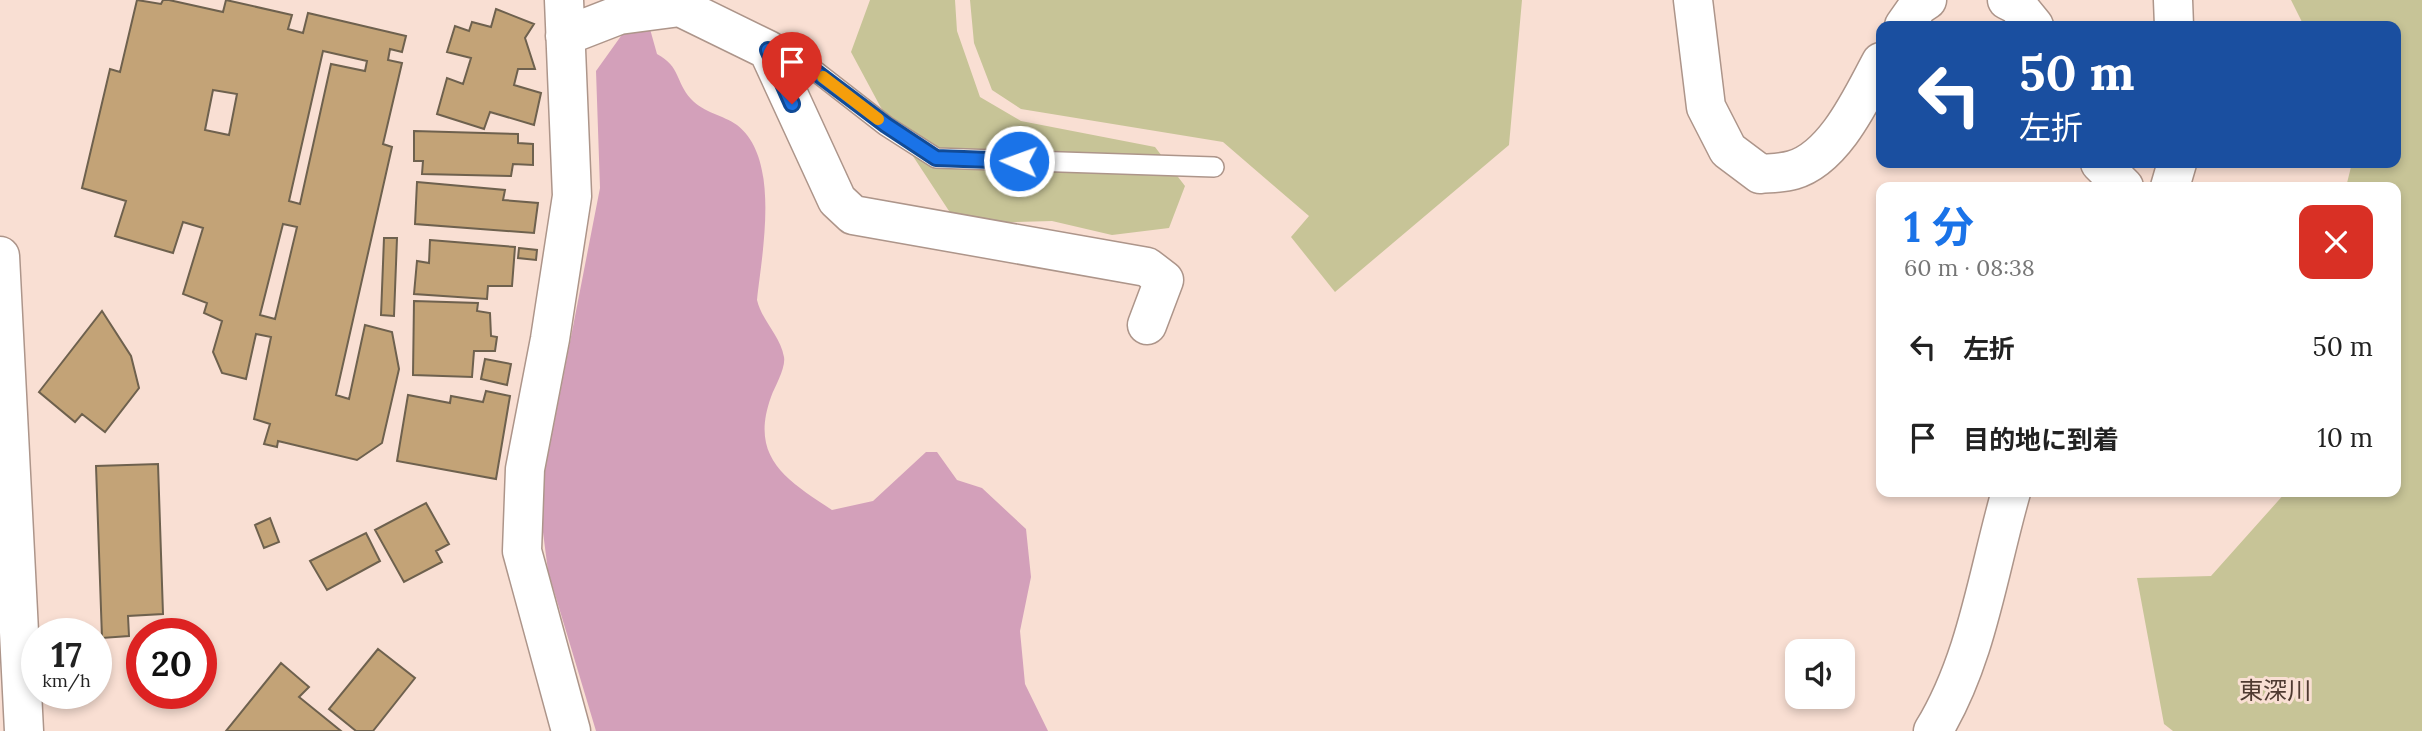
<!DOCTYPE html>
<html lang="ja">
<meta charset="utf-8">
<style>
:root{--surface:#fff;--page:#f6f6f6;--text:#222;--muted:#767676;--accent:#1a73e8}
body{margin:0;font-family:Lora,"Noto Sans JP",serif;background:var(--page);color:var(--text);height:100vh;display:flex;flex-direction:column;font-size:26px;white-space:nowrap}
*{box-sizing:border-box;margin:0}
p{font-size:23px;color:var(--muted)}
.icon{flex:none;width:38px;height:38px;fill:none;stroke:currentColor;stroke-width:2;stroke-linecap:round;stroke-linejoin:round}
.map{position:relative;flex:1;overflow:hidden}
.sheet{position:absolute;left:1876px;top:182px;width:525px;height:315px;display:flex;flex-direction:column;background:var(--surface);border-radius:14px;box-shadow:0 4px 10px #0003}
.sheet>*{flex:none}
.guide{position:absolute;left:1876px;top:21px;width:525px;height:147px;border-radius:14px;box-shadow:0 4px 10px #0003;background:#1a4fa0;color:#fff;overflow:hidden}
.buttons{position:absolute;left:1785px;top:639px;display:grid;gap:14px}
.buttons a{display:grid;place-items:center;width:70px;height:70px;border-radius:14px;background:var(--surface);box-shadow:0 4px 10px #0003;font-size:35px}
.speed{position:absolute;left:21px;top:618px;display:flex;gap:14px;font-size:35px;font-weight:700;text-align:center}
.speed>*{display:grid;place-content:center;width:91px;height:91px;border-radius:50%;background:var(--surface);box-shadow:0 4px 10px #0003;line-height:1}
.speed small{font-size:18px;font-weight:400}
.speed .limit{border:10px solid #d22;background:#fff;color:#111}
.pin{position:absolute;display:grid;place-items:center;width:60px;height:60px;color:#fff;margin:-72px -30px;border-radius:50% 50% 50% 0;rotate:-45deg;box-shadow:0 0 7px #0007}
.pin .icon{rotate:45deg}
.me{position:absolute;width:77px;margin:-38px;rotate:272deg;stroke-linejoin:round;filter:drop-shadow(0 0 5px #0008)}
.turn{display:flex;align-items:center;gap:24px;height:147px;padding:0 28px;font-size:32px}
.turn .icon{width:91px;height:91px;stroke-width:2.5}
.turn b{display:block;font-size:49px;line-height:60px}
.round{display:grid;place-items:center;flex:none;width:74px;height:74px;border-radius:14px;background:var(--page)}
.overview{display:flex;align-items:center;justify-content:space-between;height:119px;padding:0 28px}
h1{font-size:42px;font-weight:700;line-height:52px;color:var(--accent)}
ul{padding:0;list-style:none}
li{display:flex;align-items:center;gap:21px;height:91px;padding:0 28px}
li div{flex:1}
li b{display:block;font-size:26px}
li em{font-style:normal}
.map>svg:first-child{display:block}
</style>
<div class="map">
<svg width="2422" height="731" viewBox="0 0 2422 731">
<rect width="100%" height="100%" fill="#f9dfd3"/>
<path fill="#c7c497" d="M870,0h85l2,31 23,66 41,24 134,26 30,39 -16,42 -57,7 -60,-14 -76,2 -25,-9 -71,-108 -29,-54z
M970,0h552l-13,145 -174,147 -44,-55 18,-21 -86,-74 -202,-33 -29,-19 -18,-47z
M2291,0h131v731h-249l-9,-7 -27,-146 74,-2 75,-84h110v-305h-50l6,-24h44v-137h-92z"/>
<path fill="#d3a0ba" d="M626,29h24l7,25c24,13 18,27 34,45 13,14 32,16 46,26 44,34 25,127 20,175 5,21 23,35 27,57 2,11 -9,29 -13,40 -22,61 16,83 61,113l41,-9 53,-49h11l20,28 25,8 44,41 5,48 -11,54 5,53 23,47h-452l-48,-160 -9,-70 61,-313 -4,-117z"/>
<path fill="#c3a377" stroke="#6e614e" stroke-width="2" fill-rule="evenodd" d="M137,0l24,4 2,-4h6l54,12 3,-12 66,15 -4,14 15,4 5,-20 98,23 -4,16 -12,-3 -2,11 14,3 -19,81 9,3 -56,248 13,4 16,-74 27,7 7,37 -17,74 -25,17 -79,-19 -1,6 -13,-3 6,-20 -16,-5 17,-82 -15,-3 -10,45 -24,-6 -9,-21 9,-31 -18,-8 3,-10 -24,-9 20,-66 -20,-6 -10,31 -58,-17 11,-35 -44,-13 28,-119 10,3zM323,51l44,10 -2,10 -34,-7 -31,140 -11,-3zM213,90l24,4 -8,41 -24,-5zM283,224l14,3 -22,92 -15,-4z
M496,9l38,15 -9,14 10,31h-17l-4,16 27,8 -7,32 -44,-13 -6,17 -47,-15 10,-36 16,6 8,-26 -24,-6 8,-26 14,5 3,-9 19,5z
M414,131l104,3v9l15,1v21l-20,-1 -2,12 -89,-2 1,-13h-9z
M417,182l88,8 -2,10 35,3 -4,30 -119,-9z
M384,238h13l-3,78 -13,-1z
M430,240l85,7 -3,39h-24l-1,13 -73,-5 3,-33 12,2z
M519,248l18,2 -1,10 -18,-2z
M414,301l64,2 -1,8 13,2 1,23 6,1 -2,14h-21l-2,26 -59,-2z
M102,311l29,45 8,32 -34,44 -23,-18 -7,8 -36,-30z
M485,359l26,5 -4,21 -26,-6z
M486,391l24,5 -14,83 -99,-18 11,-66 42,8 1,-7 32,6z
M158,464l5,150 -35,2 1,20 -27,2 -6,-172z
M426,503l23,41 -13,7 6,11 -38,20 -29,-52z
M270,518l9,24 -15,6 -9,-23z
M366,533l14,28 -53,29 -17,-29z
M378,649l37,29 -42,53h-17l-27,-22z
M281,663l28,24 -10,10 42,34h-115z"/>
<g fill="none" stroke-linecap="round" stroke-linejoin="round">
<defs>
<path id="service" d="M768,50l37,13 81,63 50,32 278,9"/>
<path id="minor" d="M564,0l8,196 -22,143 -25,130 -3,82 49,180
M1693,0l13,107 22,43 32,24c11,-1 23,-1 33,-4 42,-12 69,-73 88,-108
M2007,0l10,5 17,21
M2173,0l1,26
M1904,26l14,-20 9,-6
M565,36l54,-21 61,-8 88,43 69,150 16,15 294,52 17,13 -17,45
M2100,163l24,24
M2170,187l7,-24
M1933,731c44,-72 55,-159 78,-239"/>
<path id="trunk" d="M0,256l24,475"/>
</defs>
<use href="#service" stroke="#ad958a" stroke-width="22"/>
<use href="#minor" stroke="#ad958a" stroke-width="41"/>
<use href="#trunk" stroke="#ad958a" stroke-width="41"/>
<use href="#service" stroke="#fff" stroke-width="19"/>
<use href="#minor" stroke="#fff" stroke-width="38"/>
<use href="#trunk" stroke="#fff" stroke-width="38"/>
</g>
<g fill="none" stroke-linecap="round" stroke-linejoin="round">
<defs>
<path id="route" d="M792,104l-24,-54 37,14 81,61 50,33 83,3"/>
</defs>
<use href="#route" stroke="#114b97" stroke-width="18"/>
<use href="#route" stroke="#1a73e8" stroke-width="12"/>
<path stroke="#f59e0b" stroke-width="12" d="M823,77l55,42"/>
</g>
<g text-anchor="middle" dominant-baseline="central" stroke-width="6" stroke-linejoin="round" paint-order="stroke">
<g font-size="24" fill="#4f3a31" stroke="#f9dfd3">
<text x="2275" y="690">東深川</text>
</g>
</g>
</svg>
<div class="buttons">
<a><svg class="icon" aria-label="sound" viewBox="0 0 24 24"><path d="M4 9h4l5-4v14l-5-4H4zM17 9q2 3 0 6"/></svg></a>
</div>
<div class="speed"><div>17<small>km/h</small></div><div class="limit">20</div></div>
<div class="pin" style="left:792px;top:104px;background:#d93025"><svg class="icon" aria-label="arrive" viewBox="0 0 24 24"><path d="M6 21V4h12l-3 4 3 4H6"/></svg></div>
<svg class="me" style="left:1019px;top:161px" viewBox="-20 -20 40 40"><circle r="17" fill="#1a73e8" stroke="#fff" stroke-width="3"/><path d="M0-11L8 9 0 5-8 9z" fill="#fff"/></svg>
<div class="guide">
<div class="turn"><svg class="icon" aria-label="left" viewBox="0 0 24 24"><path d="M17 20v-9H6M10 6l-5 5 5 5"/></svg><div><b>50 m</b>左折</div></div>
</div>
<section class="sheet">
<div class="overview"><div><h1>1 分</h1><p>60 m · 08:38</p></div><a class="round" style="background:#d93025;color:#fff"><svg class="icon" aria-label="close" viewBox="0 0 24 24"><path d="M6 6l12 12M18 6L6 18"/></svg></a></div>
<ul>
<li><svg class="icon" aria-label="left" viewBox="0 0 24 24"><path d="M17 20v-9H6M10 6l-5 5 5 5"/></svg><div><b>左折</b></div><em>50 m</em></li>
<li><svg class="icon" aria-label="arrive" viewBox="0 0 24 24"><path d="M6 21V4h12l-3 4 3 4H6"/></svg><div><b>目的地に到着</b></div><em>10 m</em></li>
</ul>
</section>
</div>
